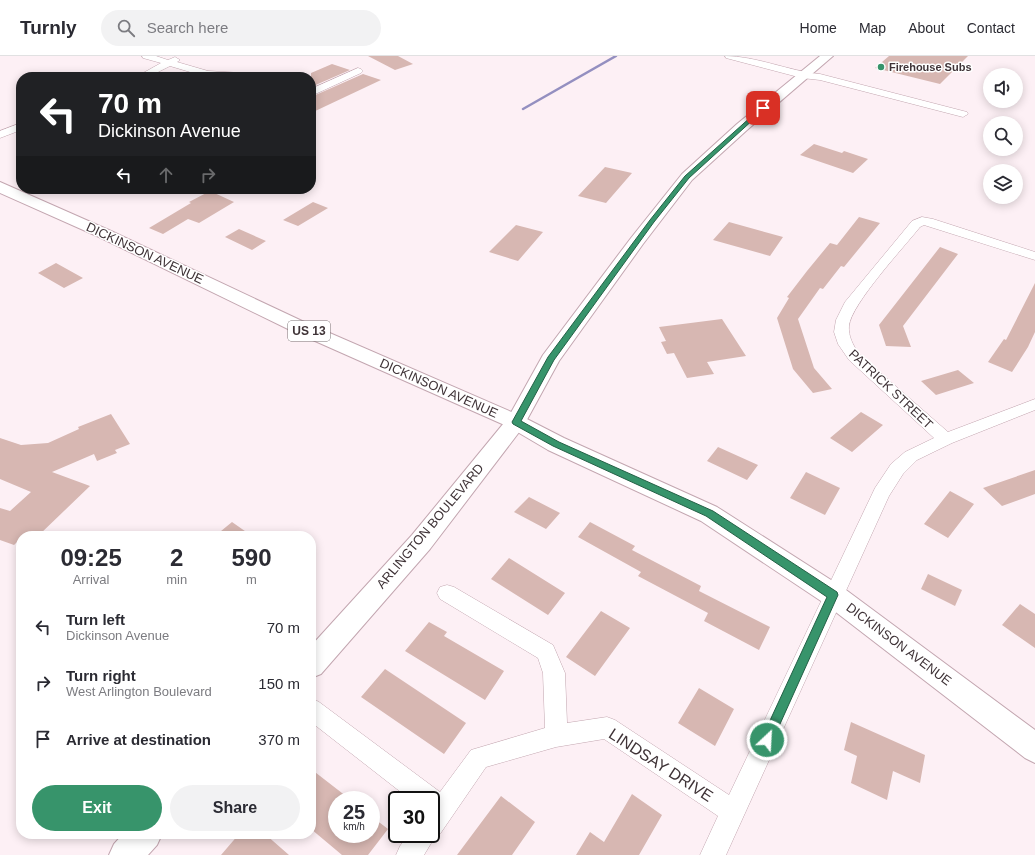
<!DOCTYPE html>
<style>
:root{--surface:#fff;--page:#f2f2f3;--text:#2b2b33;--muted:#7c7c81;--line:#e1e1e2;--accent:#37946b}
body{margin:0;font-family:Helvetica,sans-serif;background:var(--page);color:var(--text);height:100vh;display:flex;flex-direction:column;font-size:15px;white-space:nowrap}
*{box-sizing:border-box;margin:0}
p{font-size:13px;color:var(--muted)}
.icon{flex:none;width:22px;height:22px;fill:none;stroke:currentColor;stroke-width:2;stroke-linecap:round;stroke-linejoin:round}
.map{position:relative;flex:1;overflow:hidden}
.drawer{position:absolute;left:16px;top:475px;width:300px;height:308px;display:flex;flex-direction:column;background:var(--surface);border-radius:16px;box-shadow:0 2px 10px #0003}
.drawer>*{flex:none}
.top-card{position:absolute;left:16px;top:16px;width:300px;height:122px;border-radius:16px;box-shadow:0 2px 10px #0003;background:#202124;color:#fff;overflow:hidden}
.controls{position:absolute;left:983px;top:12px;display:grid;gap:8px}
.controls a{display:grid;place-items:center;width:40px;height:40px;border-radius:50%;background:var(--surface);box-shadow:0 2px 10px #0003;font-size:20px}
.speed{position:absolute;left:328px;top:735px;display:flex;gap:8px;font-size:20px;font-weight:700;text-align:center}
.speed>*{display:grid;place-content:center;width:52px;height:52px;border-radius:50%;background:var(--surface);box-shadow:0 2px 10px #0003;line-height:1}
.speed small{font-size:10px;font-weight:400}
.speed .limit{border:2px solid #111;border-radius:6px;background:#fff;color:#111}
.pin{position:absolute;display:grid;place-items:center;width:34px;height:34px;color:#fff;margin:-17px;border-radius:8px;box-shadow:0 2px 6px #0006}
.me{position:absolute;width:44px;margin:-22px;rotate:25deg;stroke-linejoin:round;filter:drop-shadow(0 0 3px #0008)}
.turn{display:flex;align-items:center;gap:14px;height:84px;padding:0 16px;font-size:18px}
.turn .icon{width:52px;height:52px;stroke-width:2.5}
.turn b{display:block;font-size:28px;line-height:34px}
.lanes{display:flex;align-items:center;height:38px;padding:0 16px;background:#0003;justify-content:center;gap:20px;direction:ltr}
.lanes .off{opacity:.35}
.eta{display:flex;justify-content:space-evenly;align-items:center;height:68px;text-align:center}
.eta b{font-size:24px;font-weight:700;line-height:28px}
.action{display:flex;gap:8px;margin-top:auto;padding:8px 16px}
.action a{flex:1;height:46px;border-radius:24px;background:var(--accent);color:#fff;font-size:16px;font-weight:700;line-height:46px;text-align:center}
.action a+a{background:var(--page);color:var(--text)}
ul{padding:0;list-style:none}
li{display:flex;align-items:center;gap:12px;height:56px;padding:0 16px}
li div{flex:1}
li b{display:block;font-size:15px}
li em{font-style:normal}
header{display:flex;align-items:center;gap:24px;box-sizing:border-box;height:56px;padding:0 20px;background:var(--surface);border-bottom:1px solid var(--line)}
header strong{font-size:19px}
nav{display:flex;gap:22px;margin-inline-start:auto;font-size:14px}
.search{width:280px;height:36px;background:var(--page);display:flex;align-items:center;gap:10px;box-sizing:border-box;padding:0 14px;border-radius:22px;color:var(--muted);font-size:15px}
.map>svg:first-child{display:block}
</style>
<header>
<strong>Turnly</strong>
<div class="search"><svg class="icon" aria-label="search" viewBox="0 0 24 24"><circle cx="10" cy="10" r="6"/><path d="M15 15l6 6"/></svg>Search here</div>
<nav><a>Home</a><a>Map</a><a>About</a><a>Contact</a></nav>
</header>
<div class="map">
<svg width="1035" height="799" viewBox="0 0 1035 799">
<rect width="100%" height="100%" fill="#fdf0f5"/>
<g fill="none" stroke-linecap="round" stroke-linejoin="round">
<path stroke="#948fc0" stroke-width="2.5" d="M523,53l93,-53"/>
</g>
<path fill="#d7b7b2" d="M368,0h30l15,8 -18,6z
M889,0h79l-28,28 -65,-16z
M332,8l18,6 -39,17v-14z
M363,18l18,6 -70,33v-16z
M814,88l28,9 2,-2 24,8 -15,14 -53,-18z
M605,111l27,6 -26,30 -28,-7z
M210,135l24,11 -35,21 -11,-4 -25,15 -14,-6 42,-25 -2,-1z
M313,146l15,6 -30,18 -15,-6z
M859,161l21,6 -36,44 -3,-1 -18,23 -3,-1 -22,31 16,49 18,21 -19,4 -20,-24 -16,-51 12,-20 -2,-1 20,-26 23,-28 7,2z
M729,166l54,15 -13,19 -57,-16z
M516,169l27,7 -25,29 -29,-9z
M239,173l27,12 -14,9 -27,-13z
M940,191l18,7 -55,72 8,21 -25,-1 -7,-21z
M56,207l27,15 -19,10 -26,-15z
M1035,227v49l-7,15 -16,25 -24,-10 16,-23 2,1z
M722,263l24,37 -39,6 7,12 -27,4 -13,-25 -7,1 -6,-12 5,-1 -7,-14z
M958,314l16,13 -38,12 -15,-14z
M861,356l22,13 -31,27 -22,-14z
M111,358l19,30 -15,6 2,3 -20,8 -3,-7 -42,18 38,14 -52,50h-17v2l-7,7 -14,-5v-32l10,3 21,-19 -31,-13v-41l21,7 27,-2 31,-14 -1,-2z
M718,391l40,18 -11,15 -40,-19z
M1035,414v24l-33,12 -19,-18z
M806,416l34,16 -15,27 -35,-17z
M950,435l24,13 -26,34 -24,-14z
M529,441l31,16 -14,16 -32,-17z
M232,466l20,14h-37z
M590,466l45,24 -3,4 69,36 -2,5 71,36 -11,23 -55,-29 4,-8 -70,-37 3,-4 -63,-35z
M509,502l56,35 -17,22 -57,-36z
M928,518l34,16 -7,16 -34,-17z
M1020,548l15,10v34l-33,-23z
M601,555l29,17 -35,48 -29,-19z
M429,566l18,10 -3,4 60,35 -19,29 -80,-49z
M385,613l81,54 -22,31 -83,-57z
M699,632l35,21 -19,37 -37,-23z
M851,666l74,33 -5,28 -27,-12 -6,29 -36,-17 6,-27 -13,-6z
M311,713l40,31h-14v34h34v-18l17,13 -20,26h-26l-31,-26z
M632,738l30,21 -23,40h-63l14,-23 14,10z
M501,740l34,26 -23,33h-55z
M239,778h26l24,21h-68z"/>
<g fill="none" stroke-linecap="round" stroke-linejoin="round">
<defs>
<path id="street" d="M142,0h14l12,4 7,-3 5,3 -3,2 31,9 51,3 5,3h-57l-37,-11 -22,11h-12l25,-14 -18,-5z
M725,0c32,0 63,15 95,18l147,38 1,2 -5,3 -143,-37 -18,-2 -76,-20z
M358,12l3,1 2,2 -2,2 -50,23v-7z
M21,67v7l-21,8v-7z
M922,161l11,2 102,33v8l-111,-35 -4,2c-15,19 -69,77 -71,99 -1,10 4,19 10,28l89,78 87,-33v11l-83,33 -35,17 -14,14 -14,22 -163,359h-26l18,-39 -114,-77 -48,8 -70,20 -46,67 -4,1 -12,20h-28l4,-9 9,-12h22v-34h-20l-100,-78v-24l8,4 121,90 31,-42 74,-22 -2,-55 -5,-15 -98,-59 -3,-6 3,-6 7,-2 7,2 99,58 12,28 2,50 40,-6 8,3 114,75 146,-307 16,-24 14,-12 29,-14 -85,-78 -11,-16 -4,-12 2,-12 9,-18 67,-81z"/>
<path id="secondary" d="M820,0h13l-86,74 -55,50 -49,64 -84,117 -36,66 -93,122 -109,125 -10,4v-32l101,-111 96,-117 35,-63 88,-117 51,-64 55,-50z
M123,778h39l-5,11 -9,10h-39l5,-11z"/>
<path id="primary" d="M0,126l111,49 191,90 221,96 41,21 153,69 125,80 193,143v33l-10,-5 -201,-155 -123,-82 -153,-71 -39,-23 -221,-98 -189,-92 -99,-44z"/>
</defs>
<use href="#street" stroke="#c3a6b0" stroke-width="1"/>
<use href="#secondary" stroke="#c3a6b0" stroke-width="2"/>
<use href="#primary" stroke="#c3a6b0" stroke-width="2"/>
<use href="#street" fill="#fff" fill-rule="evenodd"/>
<use href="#secondary" fill="#fff" fill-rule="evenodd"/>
<use href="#primary" fill="#fff" fill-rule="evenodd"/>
</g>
<path fill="#37946b" stroke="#246046" d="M762,51l4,1 -77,70 -35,44 -100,138 -33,61 38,21 154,69 124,81 1,3 -67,149 -4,1 -5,-1 -1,-4 66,-143 -121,-81 -153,-70 -40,-22 -1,-2 36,-65 102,-137 35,-44z"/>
<circle fill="#37946b" stroke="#fff" stroke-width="1.5" cx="881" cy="11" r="4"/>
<g text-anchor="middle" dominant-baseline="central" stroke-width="3" stroke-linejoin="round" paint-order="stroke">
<g font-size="11" font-weight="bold" fill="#3f3337" stroke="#fff" text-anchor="start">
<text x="889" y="11">Firehouse Subs</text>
</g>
<rect fill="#fff" stroke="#797073" stroke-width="1" x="288" y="265" width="42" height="20" rx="3"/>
<g font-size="12" font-weight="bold" fill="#3f3337">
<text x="309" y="275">US 13</text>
</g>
<g font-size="13" fill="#3f3337" stroke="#fff">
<text transform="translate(145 197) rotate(25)">DICKINSON AVENUE</text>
<text transform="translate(439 332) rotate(24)">DICKINSON AVENUE</text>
<text transform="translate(891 333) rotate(43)">PATRICK STREET</text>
<text transform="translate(430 470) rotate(-50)">ARLINGTON BOULEVARD</text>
<text transform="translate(899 588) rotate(37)">DICKINSON AVENUE</text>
</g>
<g font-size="16" fill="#3f3337" stroke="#fff">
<text transform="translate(661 709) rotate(33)">LINDSAY DRIVE</text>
</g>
</g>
</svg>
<div class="controls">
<a><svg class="icon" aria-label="sound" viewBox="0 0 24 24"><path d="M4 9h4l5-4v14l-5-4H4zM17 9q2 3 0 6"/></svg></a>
<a><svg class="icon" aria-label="search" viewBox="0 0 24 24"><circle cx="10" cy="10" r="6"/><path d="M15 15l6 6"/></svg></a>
<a><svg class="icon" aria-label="layers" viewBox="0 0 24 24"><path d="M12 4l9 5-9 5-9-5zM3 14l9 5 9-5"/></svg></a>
</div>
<div class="speed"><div>25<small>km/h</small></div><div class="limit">30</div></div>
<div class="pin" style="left:763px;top:52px;background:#d93025"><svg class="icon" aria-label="arrive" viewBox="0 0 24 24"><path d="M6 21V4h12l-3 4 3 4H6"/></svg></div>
<svg class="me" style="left:767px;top:684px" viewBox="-20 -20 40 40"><circle r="17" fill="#37946b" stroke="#fff" stroke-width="3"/><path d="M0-11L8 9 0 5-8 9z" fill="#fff"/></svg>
<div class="top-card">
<div class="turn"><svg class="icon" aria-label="left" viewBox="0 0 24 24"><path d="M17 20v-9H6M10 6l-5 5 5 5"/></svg><div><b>70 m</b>Dickinson Avenue</div></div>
<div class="lanes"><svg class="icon" aria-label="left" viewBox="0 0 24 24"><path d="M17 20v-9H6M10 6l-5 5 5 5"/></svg><svg class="icon off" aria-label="ahead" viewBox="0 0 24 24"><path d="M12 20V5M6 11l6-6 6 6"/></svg><svg class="icon off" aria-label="right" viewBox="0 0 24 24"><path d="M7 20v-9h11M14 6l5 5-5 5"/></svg></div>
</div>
<section class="drawer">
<div class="eta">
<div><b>09:25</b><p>Arrival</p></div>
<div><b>2</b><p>min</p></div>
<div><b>590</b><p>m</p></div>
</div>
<ul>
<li><svg class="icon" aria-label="left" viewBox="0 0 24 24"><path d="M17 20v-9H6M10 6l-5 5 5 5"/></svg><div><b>Turn left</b><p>Dickinson Avenue</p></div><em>70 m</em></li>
<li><svg class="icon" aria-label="right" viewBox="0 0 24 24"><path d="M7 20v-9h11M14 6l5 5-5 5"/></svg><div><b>Turn right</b><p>West Arlington Boulevard</p></div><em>150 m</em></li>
<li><svg class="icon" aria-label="arrive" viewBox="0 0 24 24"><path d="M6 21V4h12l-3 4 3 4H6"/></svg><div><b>Arrive at destination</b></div><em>370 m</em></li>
</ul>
<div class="action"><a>Exit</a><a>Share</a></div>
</section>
</div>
